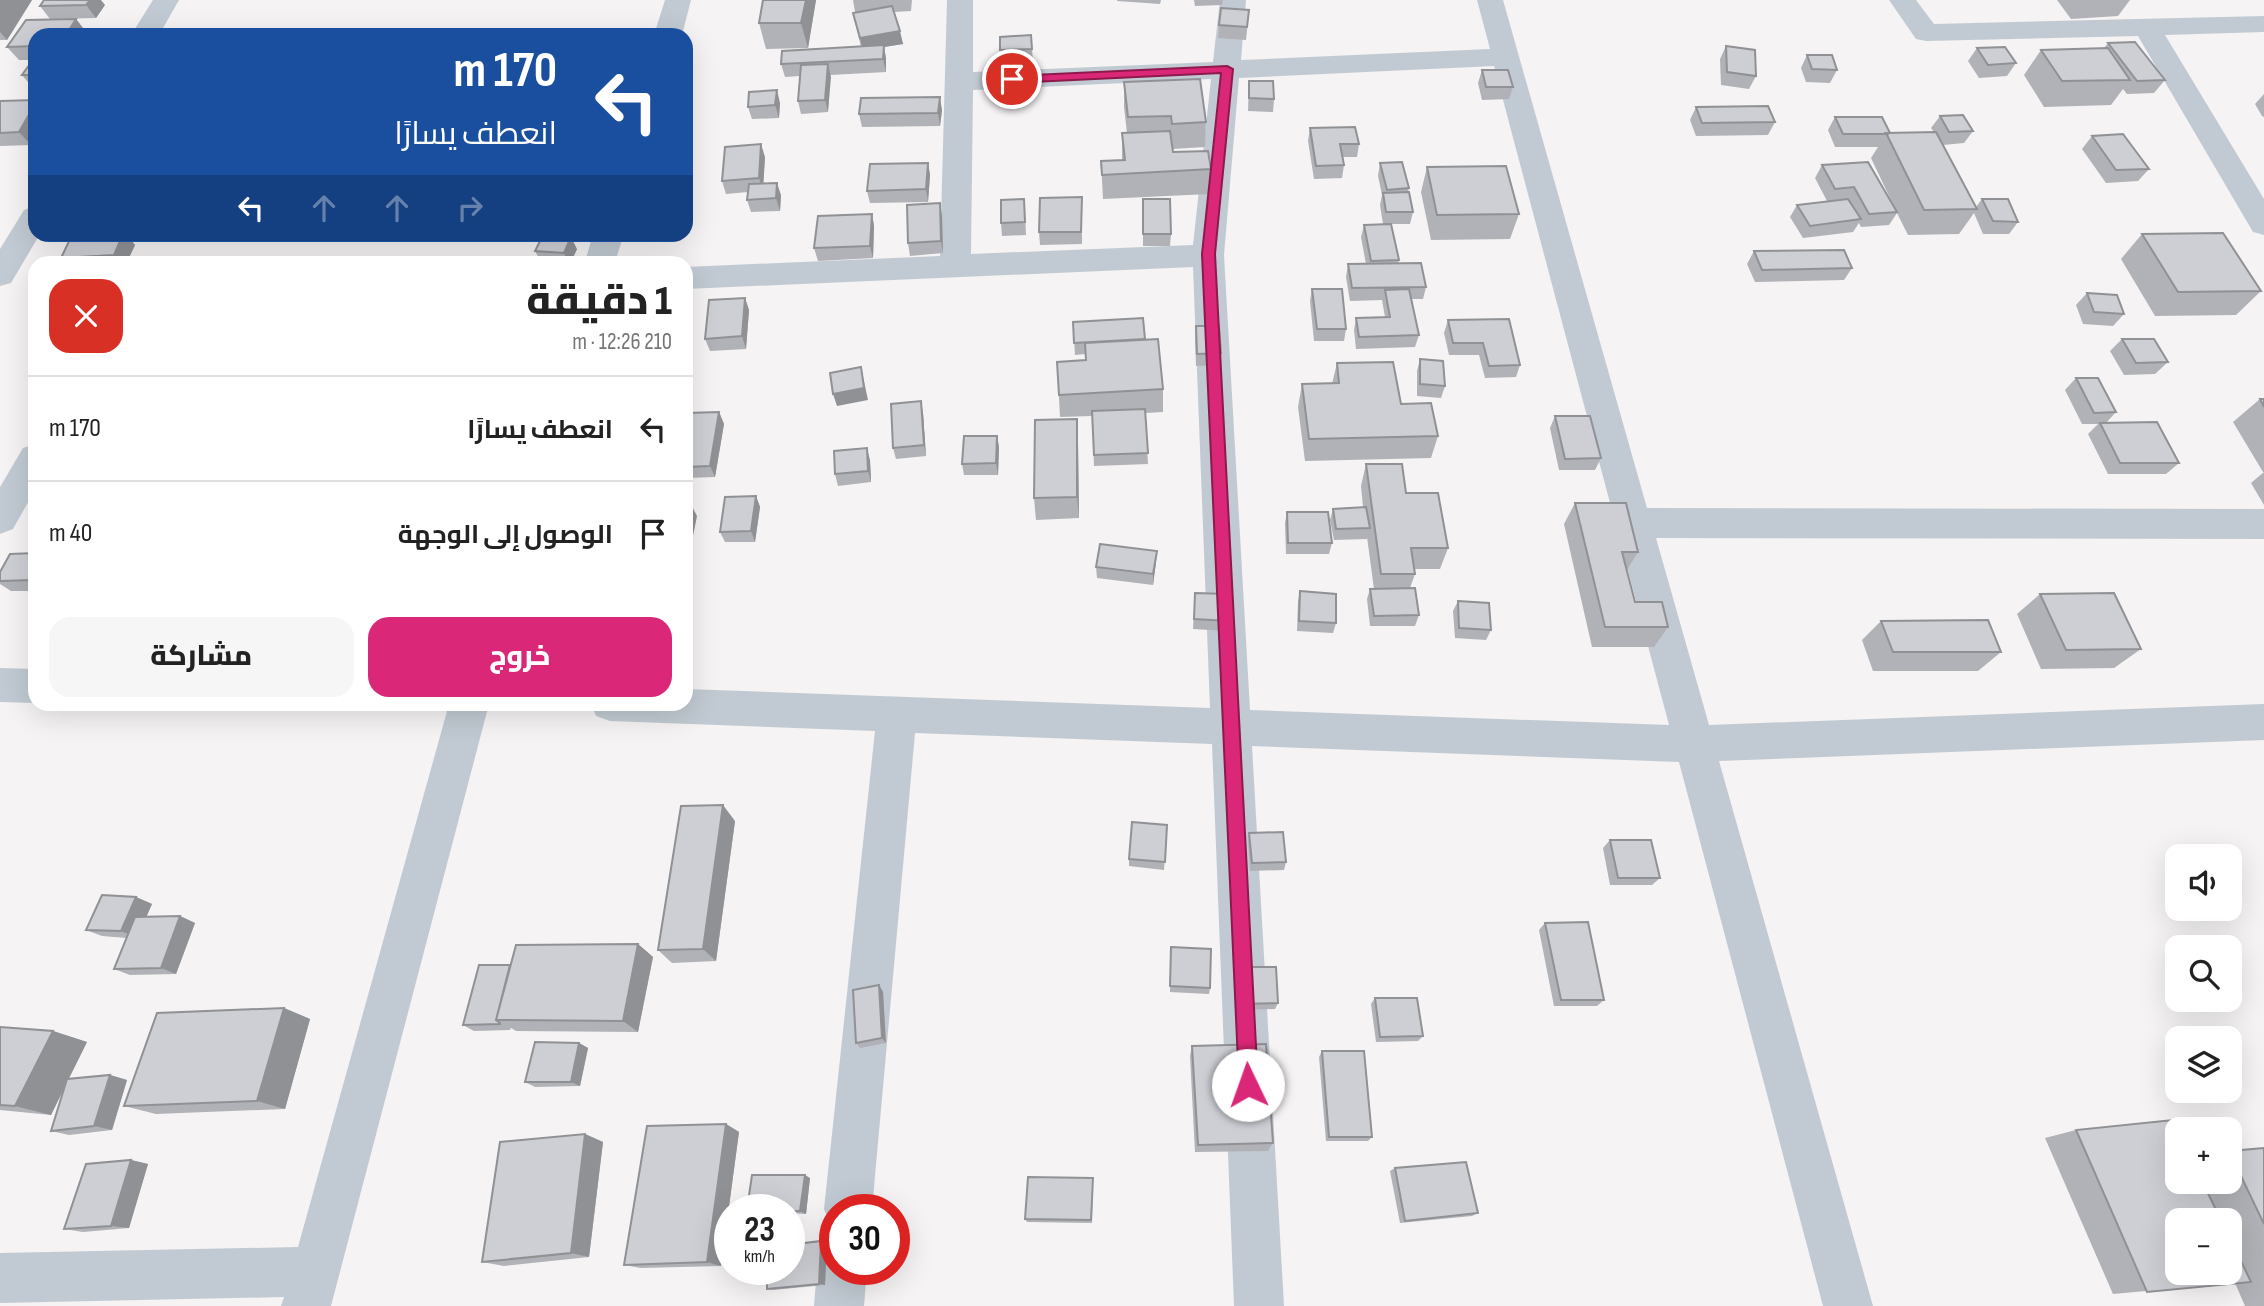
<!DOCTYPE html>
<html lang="ar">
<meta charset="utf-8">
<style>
:root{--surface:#fff;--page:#f6f6f6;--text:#222;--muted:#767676;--line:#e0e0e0;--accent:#db2777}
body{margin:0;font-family:"Sofia Sans Condensed",Cairo,sans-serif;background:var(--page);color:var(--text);direction:rtl;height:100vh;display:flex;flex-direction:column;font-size:26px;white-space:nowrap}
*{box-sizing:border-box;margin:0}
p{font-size:23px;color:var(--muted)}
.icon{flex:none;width:38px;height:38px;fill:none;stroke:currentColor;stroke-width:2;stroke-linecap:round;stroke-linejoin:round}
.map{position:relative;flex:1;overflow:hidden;direction:ltr}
.side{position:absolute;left:28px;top:256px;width:665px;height:455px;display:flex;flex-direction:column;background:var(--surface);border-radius:21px;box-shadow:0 7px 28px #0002;direction:rtl}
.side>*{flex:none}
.banner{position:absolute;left:28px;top:28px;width:665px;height:214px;border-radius:21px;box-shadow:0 7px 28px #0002;direction:rtl;background:#1a4fa0;color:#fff;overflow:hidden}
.buttons{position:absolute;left:2165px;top:844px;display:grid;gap:14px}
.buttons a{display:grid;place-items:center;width:77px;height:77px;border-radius:14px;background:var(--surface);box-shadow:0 7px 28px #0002;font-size:35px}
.speed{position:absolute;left:714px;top:1194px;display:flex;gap:14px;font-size:35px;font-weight:700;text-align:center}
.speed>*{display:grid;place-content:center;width:91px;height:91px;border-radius:50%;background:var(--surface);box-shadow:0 7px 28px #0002;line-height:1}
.speed small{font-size:18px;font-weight:400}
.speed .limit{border:10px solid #d22;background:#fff;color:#111}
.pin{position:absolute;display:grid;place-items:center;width:60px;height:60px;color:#fff;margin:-30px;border:4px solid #fff;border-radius:50%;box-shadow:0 2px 7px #0007}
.me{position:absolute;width:77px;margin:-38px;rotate:357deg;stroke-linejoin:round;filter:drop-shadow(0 0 5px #0008)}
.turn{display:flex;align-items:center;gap:24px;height:147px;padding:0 21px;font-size:32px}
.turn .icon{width:91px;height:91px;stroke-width:2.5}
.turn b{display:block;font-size:49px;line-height:60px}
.lanes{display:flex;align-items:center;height:66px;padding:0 21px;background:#0003;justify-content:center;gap:35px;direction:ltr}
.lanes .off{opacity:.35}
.round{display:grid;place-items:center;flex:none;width:74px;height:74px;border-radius:21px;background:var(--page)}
.summary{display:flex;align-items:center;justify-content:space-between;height:119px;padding:0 21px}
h1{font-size:42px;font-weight:800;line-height:52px}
.action{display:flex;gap:14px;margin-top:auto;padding:14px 21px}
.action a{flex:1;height:80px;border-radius:21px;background:var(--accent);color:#fff;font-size:28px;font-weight:800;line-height:80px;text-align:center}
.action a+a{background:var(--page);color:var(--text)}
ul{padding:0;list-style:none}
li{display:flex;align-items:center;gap:21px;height:105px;padding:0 21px;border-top:2px solid var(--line)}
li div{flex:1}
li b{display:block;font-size:26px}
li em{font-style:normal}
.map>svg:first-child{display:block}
</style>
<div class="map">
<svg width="2264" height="1306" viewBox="0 0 2264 1306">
<rect width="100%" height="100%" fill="#f5f3f3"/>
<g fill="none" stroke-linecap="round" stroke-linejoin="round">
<path fill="#c1cad2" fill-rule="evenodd" d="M153,0h26l-20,35h-28z
M665,0h26l-9,35h-28z
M947,0h26v72l240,-10 7,-62h26l-5,60 249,-11 -13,-49h26l144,508 617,1v30l-608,-1 53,187 555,-21v36l-545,21 154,545h-50l-144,-544 -427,-16 32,560h-50l-22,-562 -297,-11 -43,476h-37v19l-4,-2 -7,-17 51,-478 -265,-10 -14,-5 -5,-12h95v-15l524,19 -17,-441 -507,22v-22l254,-11zM1494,66l175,659 -419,-15 -26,-455 15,-177zM1211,79l-18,166 -222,9 2,-164z
M1889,0h27l18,24 330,-8v16l-99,3 99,164v36l-11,-3 -115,-196 -212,5 -10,-2z
M35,206v28h5l-29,49 -11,3v-37l24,-39z
M593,234h31l-9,28h-30z
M35,444v46l-22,39 -13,5v-47l23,-39z
M0,668l35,1v34l-35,-1z
M449,704h40l-158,602h-50l3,-9 -284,6v-50l298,-6z
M835,1247v22h32l-3,37h-50l3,-37 7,-18z"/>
</g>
<path fill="#b0b2b7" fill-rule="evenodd" d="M0,0h32l-25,40h-7z
M763,0h53l-8,48 -42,1 -7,-26z
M853,0h59l-1,11 -17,1 9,32 -19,3 2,11v14l-56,3 -2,37 -27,2 -3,-13 2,-25 -15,1 -4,-13 80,-17 -8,-34 2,-1z
M1117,0h44l-1,4 -43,-3z
M1194,0h29l-1,5 -27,1z
M2057,0h73l-12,16 -47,3z
M105,5l-9,13 -46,1 -10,-13z
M1249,10l-3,30 -28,-2 1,-13z
M76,19l10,13 -2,3h-49v53h-2l-11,-13 11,-15h-14l-12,-13 19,-27z
M1031,35l2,27 -32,1 -1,-13z
M2108,43l57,37 -11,13 -27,1 -4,-5 -12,16 -67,2 -20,-32 17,-25 63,-2z
M1726,46l30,30 -7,13 -28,-4 -1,-26z
M1977,48l39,15 -9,13 -28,2 -11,-17z
M1807,55l30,15 -7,13 -24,-1 -5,-14z
M1482,70l31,17 -4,12 -27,1 -4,-17z
M1249,81l25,18 -1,13 -25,-1z
M1124,82l82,40 -1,25 -33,2 1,3 38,17 -2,25 -106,5 -2,-38 21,-1v-27h5l-3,-26z
M2264,94v23l-2,-1 -7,-12z
M0,101l31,44 -31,1z
M780,103l-1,15 -27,1 -4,-12z
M1696,107l79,15 -7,13 -72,1 -6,-16z
M942,110l-2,16 -78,1 -3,-13z
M1940,116l33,15 -9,12 -21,2 33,62 6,-8 36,23 -9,12h-26l-9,-21 -15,21 -51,1 -11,-22 -8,12 -28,2 -2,-4 -6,9 -50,6 -13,-21 7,-12 30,-4 -12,-23 7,-13 74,46 -25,-53 7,-11h-43l-7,-17 7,-13 55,16 44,-1 -3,-4z
M1310,128l49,16 -2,13h-15l2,8 -2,13 -28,1 -6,-38z
M2092,136l57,33 -11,12 -32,2 -24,-34z
M765,157l-2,26 18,12 -1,16 -29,1 -4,-12 1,-8 -22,2 -4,-13z
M928,163l2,12 -2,27 -58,1 -3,-12z
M1380,163l29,25 -1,4 5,20 -3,12h-19l8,36 -1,3 28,24 -3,12h-12l8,36 -4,12 -59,2 -2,-19 2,-12 29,-1 -3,-17 -32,1 -4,-24 2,-13h18l-5,-27 3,-12 19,-1 -3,-19 2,-10 -4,-19z
M1427,167l92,47 -9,25 -79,1 -10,-48z
M1143,199l28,35 -1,12h-27z
M1082,210v34l-42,1 -1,-13z
M1025,212l1,23 -24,1 -1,-13z
M872,214l2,12 -1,32 -55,3 -4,-13z
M942,216l1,37 -33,3 -2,-13z
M126,234l9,11 -8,17h-62l-4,-4 11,-23z
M2142,234l119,57 -25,24 -81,1 -34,-57z
M577,249l-6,13h-30l-6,-11z
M1754,251l98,17 -8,12 -89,2 -8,-18z
M1312,289l34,40 -2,12h-30l-4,-40z
M2087,293l37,21 -11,12 -30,-2 -7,-19z
M745,298l4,12 -3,39 -36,2 -5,-12z
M1448,320l72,45 -4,12 -31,1 -6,-23h-30l-5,-22z
M1073,322l72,18 18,49v23l-18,1 3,51 -54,2 -2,-50 -32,1 -3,-55 29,-2v-6l-11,1z
M1196,326l25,27 -1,12 -24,1 -1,-27z
M2122,339l46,23 -13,12 -31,1 -14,-24z
M1420,359l25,27 -4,12 -24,-2v-25z
M1337,363l64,41 37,32 -7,22 -126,3 -7,-54 4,-23h30z
M2076,378l40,34 -10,11 73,40 -13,11h-58l-20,-40 10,-10h-16l-17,-34z
M2260,399h4v73h-1l-30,-50z
M719,412l5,12 -9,53 -29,1v-65z
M923,413l3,43 -30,3 -3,-11z
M1555,416l46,42 -6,12h-36l-9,-42z
M997,436l2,11 -1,28h-34l-2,-11z
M1078,442l1,76 -43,2 -2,-22z
M870,460l1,22 -33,4 -3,-12z
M1366,464l40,29 42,55 -8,21h-26l1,5 -5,14 9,27 -4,11h-45l-3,-27 3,-10h4l-7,-52v2l-33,1 -4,-20 3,-11 30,-2 -2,-21z
M2264,472v33l-13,-22z
M756,496l4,11 -5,35h-30l-5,-10z
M1575,503l63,49 -11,18 8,32 33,25 -14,20h-62l-28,-123z
M1287,512l45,31 -3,11h-43l-1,-31z
M35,553v38h-24l-11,-7v-12z
M1156,562l-3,23 -56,-7 -1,-11z
M1300,591l36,32 -3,10 -36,-2 1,-30z
M1195,593l33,28 -2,10 -33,-2z
M2040,594l101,55 -27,19 -73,1 -24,-55z
M1458,601l33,29 -5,10 -31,-2 -2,-27z
M1881,621l120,31 -23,19h-105l-11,-31z
M735,821l-19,140 -44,2 -14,-13z
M1167,825l-3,45 -35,-4v-7z
M1249,833l37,29 -2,8 -34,1 -2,-30z
M1610,840l50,38 -8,7h-42l-7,-37z
M136,897l16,7 -6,13 34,-1 15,7 -19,51 -46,1 -16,-6 13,-31 -25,-2 -16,-6z
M1545,923l59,77 -7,6h-43l-15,-76z
M638,944l15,13 -15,75 -122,-1 -5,-3 -1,2 -36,1 -11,-6 47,-60z
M1171,947l39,41 -1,6 -39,-2z
M1236,967l42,36 -3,6 -38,1 -2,-37z
M879,985l4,7 3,51 -26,5 -4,-5z
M1375,998l48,38 -5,5 -42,1 -5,-38z
M284,1008l26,11 -25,90 -129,5 -32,-8z
M0,1027l53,4 34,11 -19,37 42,-4 17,5 -15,50 -43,5 -18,-4 15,-47 -15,31 -51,-5z
M579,1043l9,5 -8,38 -45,1 -10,-5z
M1192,1046l81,97 -5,8 -73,1 -5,-96z
M1322,1051l50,86 -4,4h-42l-7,-84z
M726,1124l13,8 -18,134 -80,2 -17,-3z
M2076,1130l101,51h53v-30l34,-3v158h-19l-10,-23 -122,11 -68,-156zM2177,1220h53v52z
M585,1134l18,8 -14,115 -85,9 -22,-4z
M131,1160l17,4 -19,64 -46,4 -19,-3z
M1395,1168l83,45 -6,3 -72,7 -10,-52z
M810,1178l-4,36 -17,-1v-4z
M1093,1181l-1,42 -65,-1 -2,-3z
M827,1244l-2,41 -52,5 -6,-1z"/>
<path fill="#909195" d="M0,0h32l-25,40 -7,-8z
M90,0h11l4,5 -9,13 -10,-13z
M806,0h10l-8,48 -7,-25z
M76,19l10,13 -2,3h-18z
M900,31l3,13 -19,3 2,11v14l-3,-13 -20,-8 -3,-13z
M828,64l3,13 -3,35 -3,-12z
M777,90l3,13 -1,15 -4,-13z
M940,97l2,13 -2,16 -2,-13z
M35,104v33l-4,8 -12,-13z
M761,144l4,13 -2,34 -4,-13z
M928,163l2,12 -2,27 -2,-13z
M777,183l4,12 -1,16 -4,-13z
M940,203l2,13 1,37 -2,-12z
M872,214l2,12 -1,32 -3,-12z
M123,234h3l9,11 -8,17h-6l-7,-7z
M571,237l6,12 -6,13h-3l-4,-9z
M745,298l4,12 -3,39 -4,-13z
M861,367l7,33 -31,6 -4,-12z
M921,401l2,12 3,43 -2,-11z
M719,412l5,12 -9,53 -5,-11z
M1077,419l1,23 1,76 -2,-21z
M997,436l2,11 -1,28 -2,-12z
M867,448l3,12 1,22 -3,-11z
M686,495l11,21 -11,55z
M756,496l4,11 -5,35 -4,-11z
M1157,551l-1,11 -3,23v-11z
M723,805l12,16 -19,140 -13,-12z
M136,897l16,7 -15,34 -16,-7z
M180,916l15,7 -19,51 -15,-6z
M638,944l15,13 -15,75 -15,-11z
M879,985l4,7 3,51 -4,-5z
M284,1008l26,11 -25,90 -28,-8z
M53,1031l34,11 -36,73 -36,-9z
M579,1043l9,5 -8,38 -9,-4z
M110,1075l17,5 -15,50 -18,-4z
M726,1124l13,8 -18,134 -14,-4z
M585,1134l18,8 -14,115 -18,-4z
M131,1160l17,4 -19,64 -18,-2z
M805,1175l5,3 -4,36 -6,-3z
M821,1241l6,3 -2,41 -6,-1z"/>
<path fill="#cdcfd5" stroke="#909195" stroke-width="2" d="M44,0h46l-4,5 -46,1z
M763,0h43l-5,23h-42z
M892,6l8,25 -40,7 -7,-25z
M1221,8l28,2 -2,17 -28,-2z
M76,19l-10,16h-31v11l-28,1 19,-27z
M1031,35l1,14 -32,1v-13z
M2135,42l30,38 -28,1 -29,-38z
M884,45l-1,14 -102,5 1,-13z
M1726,46l29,4 1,26 -29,-4z
M2005,47l11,16 -28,2 -11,-17z
M2108,48l22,32 -68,1 -21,-31z
M1807,55h25l5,15 -25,-1z
M35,57v18h-13z
M828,64l-3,36 -27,1 3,-36z
M1482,70h26l5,17h-27z
M1200,79l6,43 -34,2 -1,-8 -43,1 -4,-35z
M1249,81h24l1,18 -25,-1z
M777,90l-2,15 -27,2 1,-15z
M940,97l-2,16 -79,1 2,-16z
M35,100v4l-16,28 -19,1v-32z
M1768,106l7,16 -73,1 -6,-16z
M1963,115l10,16 -24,1 -9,-16z
M1835,117h47l8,16h-4l1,1h-44z
M1355,127l4,17h-19l4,21 -28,1 -6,-38z
M1170,131l3,21 35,-1 3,18 -109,6 -1,-14 24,-1 -3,-27z
M1936,132l41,77 -53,1 -38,-77z
M2123,134l26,35 -33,1 -24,-34z
M761,144l-2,34 -37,3 3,-34z
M1402,162l7,26 -22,2 -7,-27z
M1868,162l29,50 -28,2 -15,-27 -19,2 -13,-24z
M928,163l-2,26 -59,2 3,-27z
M1506,166l13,48 -82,1 -10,-48z
M777,183l-1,15 -29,2 2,-16z
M1409,192l4,20h-27l-3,-19z
M1082,197l-1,35h-42l1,-34z
M1024,199l1,23 -24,1v-23z
M1143,199h27l1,35h-28z
M1848,199l13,20 -51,7 -13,-21z
M1982,199h26l10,23 -25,-1z
M940,203l1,38 -33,2 -1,-38z
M872,214l-2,32 -56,2 4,-32z
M1391,224l8,36 -28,1 -7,-36z
M2223,233l38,58 -83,1 -36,-58z
M123,234l-9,21 -53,3 11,-23z
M543,235l28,2 -7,16 -29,-2z
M1844,250l8,18 -90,2 -8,-19z
M1421,263l5,24 -74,1 -4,-24z
M1312,289h30l4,40h-29z
M1409,289l10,46 -60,2 -3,-19 34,-1 -5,-27z
M2087,293l30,2 7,19 -30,-2z
M745,298l-3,38 -37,3 4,-39z
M1143,318l2,21 -71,4 -1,-21z
M1509,319l11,46 -31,1 -6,-23h-30l-5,-23z
M1196,326h23l2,27 -24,1z
M1158,339l5,50 -104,6 -2,-33 29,-2 -1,-17z
M2122,339h32l14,23 -32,1z
M1420,359l23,2 2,25 -25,-2z
M1393,362l8,42 30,-1 7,33 -129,3 -7,-55 37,-1 -2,-20z
M861,367l3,21 -31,6 -3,-21z
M2076,378h22l18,34 -22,1z
M2260,399h4v8z
M921,401l3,44 -31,3 -2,-44z
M1145,409l3,44 -54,2 -2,-44z
M719,412l-9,54 -24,1v-54z
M1555,416h35l11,42 -36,1z
M1077,419v78l-43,1 1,-78z
M2157,422l22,41h-59l-20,-40z
M964,436h33l-1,27 -34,1z
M867,448l1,23 -33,3 -1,-23z
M1366,464h36l4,29h32l10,55h-37l4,26h-34z
M756,496l-5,35 -31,1 5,-35z
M1575,503h51l12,49h-16l13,50h27l6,25h-63z
M1366,507l4,21 -34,1 -3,-20z
M1287,512h41l4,31h-44z
M1100,544l57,7 -4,23 -57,-7z
M35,553v20l-3,7 -32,1v-9l10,-18z
M1415,588l4,27 -45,1 -4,-27z
M1300,591l36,3v29l-37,-2z
M1195,593l32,1 1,27 -34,-2z
M2114,593l27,56 -75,1 -26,-56z
M1458,601l31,2 2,27 -32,-2z
M1988,620l13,32h-108l-12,-31z
M723,805l-20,144 -45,1 23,-144z
M1132,822l35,3 -2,37 -36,-3z
M1283,832l3,30 -34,1 -3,-30z
M1610,840h41l9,38h-42z
M102,895l34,2 -15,34 -35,-1z
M180,916l-19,52 -47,1 21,-52z
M1588,922l16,78h-43l-16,-77z
M638,944l-15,77 -127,-1 20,-75z
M1171,947l40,2 -1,39 -40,-2z
M479,965h31l-14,55 4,3v1l-37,1z
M1236,967h40l2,36 -39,1z
M879,985l3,53 -26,5 -3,-53z
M1375,998h42l6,38 -43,1z
M284,1008l-27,93 -133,5 33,-93z
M0,1027l53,4 -38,75 -15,-1z
M535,1042l44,1 -8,39h-46z
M1266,1044l7,99 -75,2 -6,-99z
M1322,1051h42l8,86h-43z
M110,1075l-16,51 -43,5 16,-52z
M2173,1120l4,9v52h25l19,39h-44v52h53v-34l21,44 -104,10 -71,-162z
M726,1124l-19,138 -83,3 23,-139z
M585,1134l-14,119 -89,9 18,-120z
M2264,1148v76l-34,-71v-2z
M131,1160l-20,66 -47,3 22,-65z
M1466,1162l12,51 -73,8 -10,-53z
M752,1175h53l-5,36h-11v-2h-42z
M1028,1177l65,1 -2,42 -66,-1z
M821,1241l-2,43 -52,5v-20h22v-24z"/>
<path fill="#db2777" stroke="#8e194d" stroke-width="2" d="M1227,66l6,3 -18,185 43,831 -3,7 -7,3 -6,-3 -3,-7 -37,-831 19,-181 -209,10 -6,-4 6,-3z"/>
</svg>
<div class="buttons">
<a><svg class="icon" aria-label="sound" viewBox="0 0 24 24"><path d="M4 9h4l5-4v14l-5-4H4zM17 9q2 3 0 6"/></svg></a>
<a><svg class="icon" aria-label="search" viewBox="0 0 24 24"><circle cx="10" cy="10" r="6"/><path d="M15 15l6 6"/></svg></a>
<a><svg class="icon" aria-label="layers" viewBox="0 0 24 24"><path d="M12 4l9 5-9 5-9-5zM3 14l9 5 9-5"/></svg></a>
<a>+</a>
<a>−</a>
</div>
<div class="speed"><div>23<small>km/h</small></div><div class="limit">30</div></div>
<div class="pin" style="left:1012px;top:79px;background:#d93025"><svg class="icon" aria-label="arrive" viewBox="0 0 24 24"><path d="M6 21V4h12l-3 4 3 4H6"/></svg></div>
<svg class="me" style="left:1248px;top:1085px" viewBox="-20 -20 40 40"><circle r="19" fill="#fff"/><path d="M0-13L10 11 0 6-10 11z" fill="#db2777"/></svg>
<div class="banner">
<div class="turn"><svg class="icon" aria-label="left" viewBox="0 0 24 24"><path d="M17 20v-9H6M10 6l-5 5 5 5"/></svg><div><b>170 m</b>انعطف يسارًا</div></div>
<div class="lanes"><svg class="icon" aria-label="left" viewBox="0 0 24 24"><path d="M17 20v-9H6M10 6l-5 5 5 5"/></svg><svg class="icon off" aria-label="ahead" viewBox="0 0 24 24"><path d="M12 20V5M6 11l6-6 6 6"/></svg><svg class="icon off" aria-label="ahead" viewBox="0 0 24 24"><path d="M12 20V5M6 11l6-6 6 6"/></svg><svg class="icon off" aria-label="right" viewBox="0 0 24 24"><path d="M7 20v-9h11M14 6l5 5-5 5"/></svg></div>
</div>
<section class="side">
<div class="summary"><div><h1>1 دقيقة</h1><p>210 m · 12:26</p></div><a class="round" style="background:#d93025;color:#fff"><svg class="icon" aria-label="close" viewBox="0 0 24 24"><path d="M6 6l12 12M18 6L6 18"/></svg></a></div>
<ul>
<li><svg class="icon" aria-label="left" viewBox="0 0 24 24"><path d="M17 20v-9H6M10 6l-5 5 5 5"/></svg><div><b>انعطف يسارًا</b></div><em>170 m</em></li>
<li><svg class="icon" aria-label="arrive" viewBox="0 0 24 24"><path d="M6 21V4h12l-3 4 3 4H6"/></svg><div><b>الوصول إلى الوجهة</b></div><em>40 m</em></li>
</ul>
<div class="action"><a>خروج</a><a>مشاركة</a></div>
</section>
</div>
